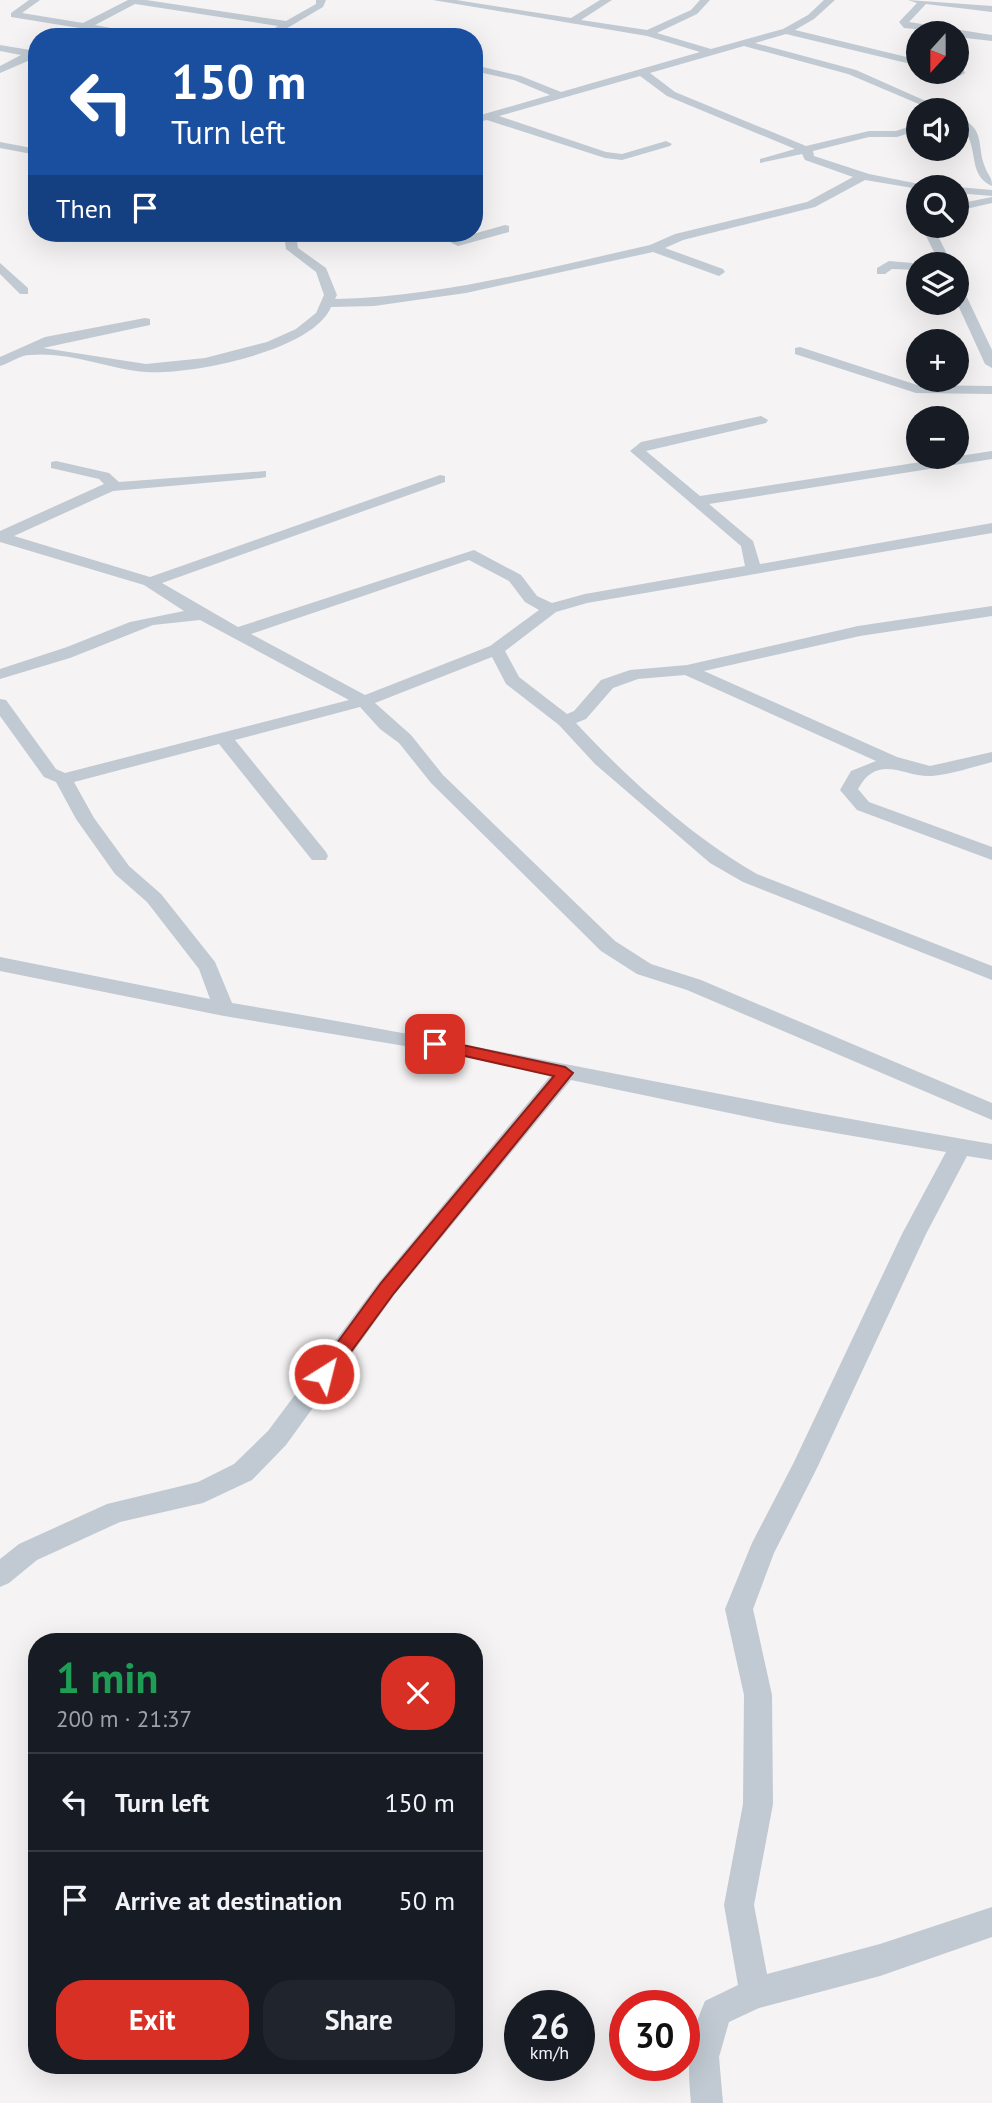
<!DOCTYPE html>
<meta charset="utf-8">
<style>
:root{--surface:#171b24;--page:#20242c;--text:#f1f3f6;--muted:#9ea1a6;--line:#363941;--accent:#d93025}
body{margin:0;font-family:"PT Sans",sans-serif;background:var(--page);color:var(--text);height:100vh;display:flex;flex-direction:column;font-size:26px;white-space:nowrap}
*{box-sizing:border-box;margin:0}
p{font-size:23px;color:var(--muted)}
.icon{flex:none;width:38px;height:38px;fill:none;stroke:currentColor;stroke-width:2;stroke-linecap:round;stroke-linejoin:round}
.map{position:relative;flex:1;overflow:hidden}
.drawer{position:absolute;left:28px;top:1633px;width:455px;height:441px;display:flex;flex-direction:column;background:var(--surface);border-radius:28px;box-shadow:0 7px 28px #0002}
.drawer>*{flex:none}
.guide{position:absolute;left:28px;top:28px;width:455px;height:214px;border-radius:28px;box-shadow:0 7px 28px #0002;background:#1a4fa0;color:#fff;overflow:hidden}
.needle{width:46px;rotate:201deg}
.fabs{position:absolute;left:906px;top:21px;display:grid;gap:14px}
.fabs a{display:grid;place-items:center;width:63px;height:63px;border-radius:50%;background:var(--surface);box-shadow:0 7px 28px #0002;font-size:35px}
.speed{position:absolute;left:504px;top:1990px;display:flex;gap:14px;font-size:35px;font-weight:700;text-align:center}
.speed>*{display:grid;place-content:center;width:91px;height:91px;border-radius:50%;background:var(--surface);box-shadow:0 7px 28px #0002;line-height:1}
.speed small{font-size:18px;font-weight:400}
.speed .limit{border:10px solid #d22;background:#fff;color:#111}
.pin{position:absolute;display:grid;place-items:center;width:60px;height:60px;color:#fff;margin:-30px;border-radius:14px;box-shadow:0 4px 10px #0006}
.me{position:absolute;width:77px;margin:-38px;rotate:36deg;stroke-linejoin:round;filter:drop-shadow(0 0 5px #0008)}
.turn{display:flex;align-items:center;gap:24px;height:147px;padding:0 28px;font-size:32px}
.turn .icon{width:91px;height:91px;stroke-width:2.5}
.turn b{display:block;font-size:49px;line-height:60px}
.then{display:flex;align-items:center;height:66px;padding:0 28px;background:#0003;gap:14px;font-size:26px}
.round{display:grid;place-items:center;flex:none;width:74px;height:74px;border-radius:28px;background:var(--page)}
.overview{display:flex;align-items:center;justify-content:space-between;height:119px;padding:0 28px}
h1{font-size:42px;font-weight:600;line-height:52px;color:#1e9e55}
.primary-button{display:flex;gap:14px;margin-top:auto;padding:14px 28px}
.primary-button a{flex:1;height:80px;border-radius:28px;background:var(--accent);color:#fff;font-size:28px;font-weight:600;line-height:80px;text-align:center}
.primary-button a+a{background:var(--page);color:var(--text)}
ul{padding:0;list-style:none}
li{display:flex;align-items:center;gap:21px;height:98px;padding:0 28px;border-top:2px solid var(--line)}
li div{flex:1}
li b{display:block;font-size:26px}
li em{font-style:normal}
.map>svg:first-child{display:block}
</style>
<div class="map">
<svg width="992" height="2103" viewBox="0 0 992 2103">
<rect width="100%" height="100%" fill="#f5f3f3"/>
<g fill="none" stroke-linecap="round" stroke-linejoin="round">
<path fill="#c1cad2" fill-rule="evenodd" d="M29,0h11l-18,13 61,10 45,-23h18l140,21 30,-17v-4h10l-3,7 -51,30h-12l18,-11 -143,-22 -40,21 65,12h-25l-124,-20v-4z
M433,0h23l115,18 29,-18h12l-31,20 66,10 44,-20 9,-10h10l-13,14 -40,19 54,16 72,-20 25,-14 16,-15h11l-21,19 -19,11 124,30v6l-133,-32 -31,9 101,27 90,40h-13l-85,-36 -104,-28 -94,27 25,19 131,54 63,-15h27l23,-8v7l-22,7h-28l-56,14 1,5 55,18 65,13 -15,2 -54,-9 -50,27 -132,33 -18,8 58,21 2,3 -6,4 -66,-24 -187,41 -92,13 -43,1c-18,44 -140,68 -185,65 -38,-3 -77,-21 -116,-17 -10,0 -20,8 -30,11v-9l45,-20 100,-19 5,1v6l-107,23 103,16 59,-6 62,-16 29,-13 20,-16 8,-18 -8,-23 -30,-23 -1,-8 6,-8h12l-6,8 1,7 28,20 11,27 -2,4c107,-2 211,-31 315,-54l25,-11 132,-32 46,-25 -48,-17 -3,-6 -42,9v-4l35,-10 -128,-53 -27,-20 -141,40 107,36 16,2 44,-13 6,3 -2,2 -48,14 -17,-2 -118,-38 -13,3v-6l76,-22 -36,-15 -40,-9v-6l47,11 40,16 139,-40 -53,-16z
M908,0l84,6v6l-66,-8 -17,18 83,13v6l-35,-4v-4l-53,-5 -5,-6 18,-19z
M357,33l4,4h-11z
M0,45l30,5 7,-3v10l-37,16v-7l21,-11 -21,-4z
M957,69l7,2 1,2 -5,3 -10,-4z
M957,116c30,13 19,30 28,51 3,9 7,9 7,19 -20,-9 -16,-27 -22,-45 -3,-11 -13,-13 -13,-25z
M0,142l37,7v6l-37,-7z
M954,187h3l35,3v6l-35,-3v-6z
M992,197v6l-35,8v-7z
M505,225l4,1v6l-51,14 -27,-13h16l12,5z
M921,226h12l19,38h-12z
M889,261l35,3h-5v6l-27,-1 -7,5h-8v-6z
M0,263l28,25v6h-8l-20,-20z
M957,285l6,4 29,61v18l-7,-4 -28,-61z
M800,347l117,38 75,1v8l-76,-1 -121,-39v-6z
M761,416l7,4 -2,3 -120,28 54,45 292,-45v8l-283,45 44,37 7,23 232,-41v10l-405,70 -31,9 -51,39 14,26 48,37 7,-3 27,-31 29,-10 57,-5 171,-39 134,-20v10l-132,20 -156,35 193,86 33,9 62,-14v10c-19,5 -40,12 -60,14 -27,2 -54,-24 -74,13l11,13 123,45v13l-135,-50 -17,-20 11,-19 25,-10 -191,-86 -47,4 -25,9 -27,31 -10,4c51,55 116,114 181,151l235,92v14l-249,-98 -33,-19 -115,-99 -36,-39 -53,-41 -14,-27 -117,46 36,32 32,40 172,166 36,23 50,16 291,123v17l-305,-130 -50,-16 -36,-23 -170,-168 -32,-40 -19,-14 -20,-22 -125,33 91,112 2,4 -2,4h-14l-93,-116 -145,38 20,36 35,48 32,28 54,68 17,41c254,42 506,98 760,141v16l-25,-4 -41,78 -108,232 -44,87 -21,56 19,86 1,109 -19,101 13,69 113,-30 112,-37v30l-112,39 -121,32 -30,14 -10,35 4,46h-32c-4,-43 -3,-62 14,-102l33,-16 -14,-80 19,-101 1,-109 -19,-86 27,-66 42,-81 108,-228 44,-82 -169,-29 -206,-43 -176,214 -109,151 -34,35 -49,23 -83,19 -83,38 -28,23 -9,4v-28l19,-15 88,-40 91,-22 36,-18 34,-33 111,-149 172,-207 -116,-24 -211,-35 -224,-45v-14l210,42 -11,-30 -52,-67 -32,-28 -39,-55 -20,-37 -12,-5 -44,-61v-17l6,1 50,69 9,4 284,-73 -149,-80 -47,5 -83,33 -70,21v-10l67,-22 63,-25 54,-11 -40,-26 -144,-43v-11l104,-47 -5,-5 -48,-11v-6l5,-1 53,12 10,9 147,-11v6l-5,1 -148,13 -99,45 136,41 290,-102 5,1v6l-283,101 76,44 236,-77 47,25 16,21 15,7 33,-9 160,-28 -4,-20 -111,-95 11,-9zM469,560l40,21 16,21 14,8 -49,36 -125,49 -114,-61z"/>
</g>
<path fill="#d93025" stroke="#8d1f18" stroke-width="2" d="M435,1039l130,28 8,6 -179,220 -63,86h-13l-3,-5 3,-5 63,-86 173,-207 -125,-28v-7z"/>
</svg>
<div class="fabs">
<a><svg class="needle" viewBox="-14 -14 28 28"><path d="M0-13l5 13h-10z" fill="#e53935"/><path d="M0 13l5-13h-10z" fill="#9ea1a6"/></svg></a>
<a><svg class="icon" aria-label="sound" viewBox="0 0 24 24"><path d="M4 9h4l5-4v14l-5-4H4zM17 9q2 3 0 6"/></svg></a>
<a><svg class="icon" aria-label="search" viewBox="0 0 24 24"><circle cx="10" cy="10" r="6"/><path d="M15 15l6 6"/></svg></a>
<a><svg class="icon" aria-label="layers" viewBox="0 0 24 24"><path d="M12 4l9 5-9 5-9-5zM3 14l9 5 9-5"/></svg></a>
<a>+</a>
<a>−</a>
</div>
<div class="speed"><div>26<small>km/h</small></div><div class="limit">30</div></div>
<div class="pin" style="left:435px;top:1044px;background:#d93025"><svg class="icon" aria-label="arrive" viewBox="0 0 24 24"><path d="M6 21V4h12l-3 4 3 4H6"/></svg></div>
<svg class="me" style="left:324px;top:1374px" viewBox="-20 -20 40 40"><circle r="17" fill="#d93025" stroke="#fff" stroke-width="3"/><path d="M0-11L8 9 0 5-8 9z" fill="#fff"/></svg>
<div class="guide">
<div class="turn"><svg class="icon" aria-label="left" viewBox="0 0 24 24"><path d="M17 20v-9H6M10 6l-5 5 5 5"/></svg><div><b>150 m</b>Turn left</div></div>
<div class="then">Then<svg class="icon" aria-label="arrive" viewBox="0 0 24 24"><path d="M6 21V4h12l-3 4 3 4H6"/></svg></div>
</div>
<section class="drawer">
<div class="overview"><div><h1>1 min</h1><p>200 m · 21:37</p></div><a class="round" style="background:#d93025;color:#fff"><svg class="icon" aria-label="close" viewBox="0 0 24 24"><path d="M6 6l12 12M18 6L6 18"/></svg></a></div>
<ul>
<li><svg class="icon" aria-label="left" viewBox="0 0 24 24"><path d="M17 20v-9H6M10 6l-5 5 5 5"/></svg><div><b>Turn left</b></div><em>150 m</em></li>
<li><svg class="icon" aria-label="arrive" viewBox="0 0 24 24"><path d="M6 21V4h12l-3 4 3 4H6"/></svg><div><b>Arrive at destination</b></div><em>50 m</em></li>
</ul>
<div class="primary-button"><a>Exit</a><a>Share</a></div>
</section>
</div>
